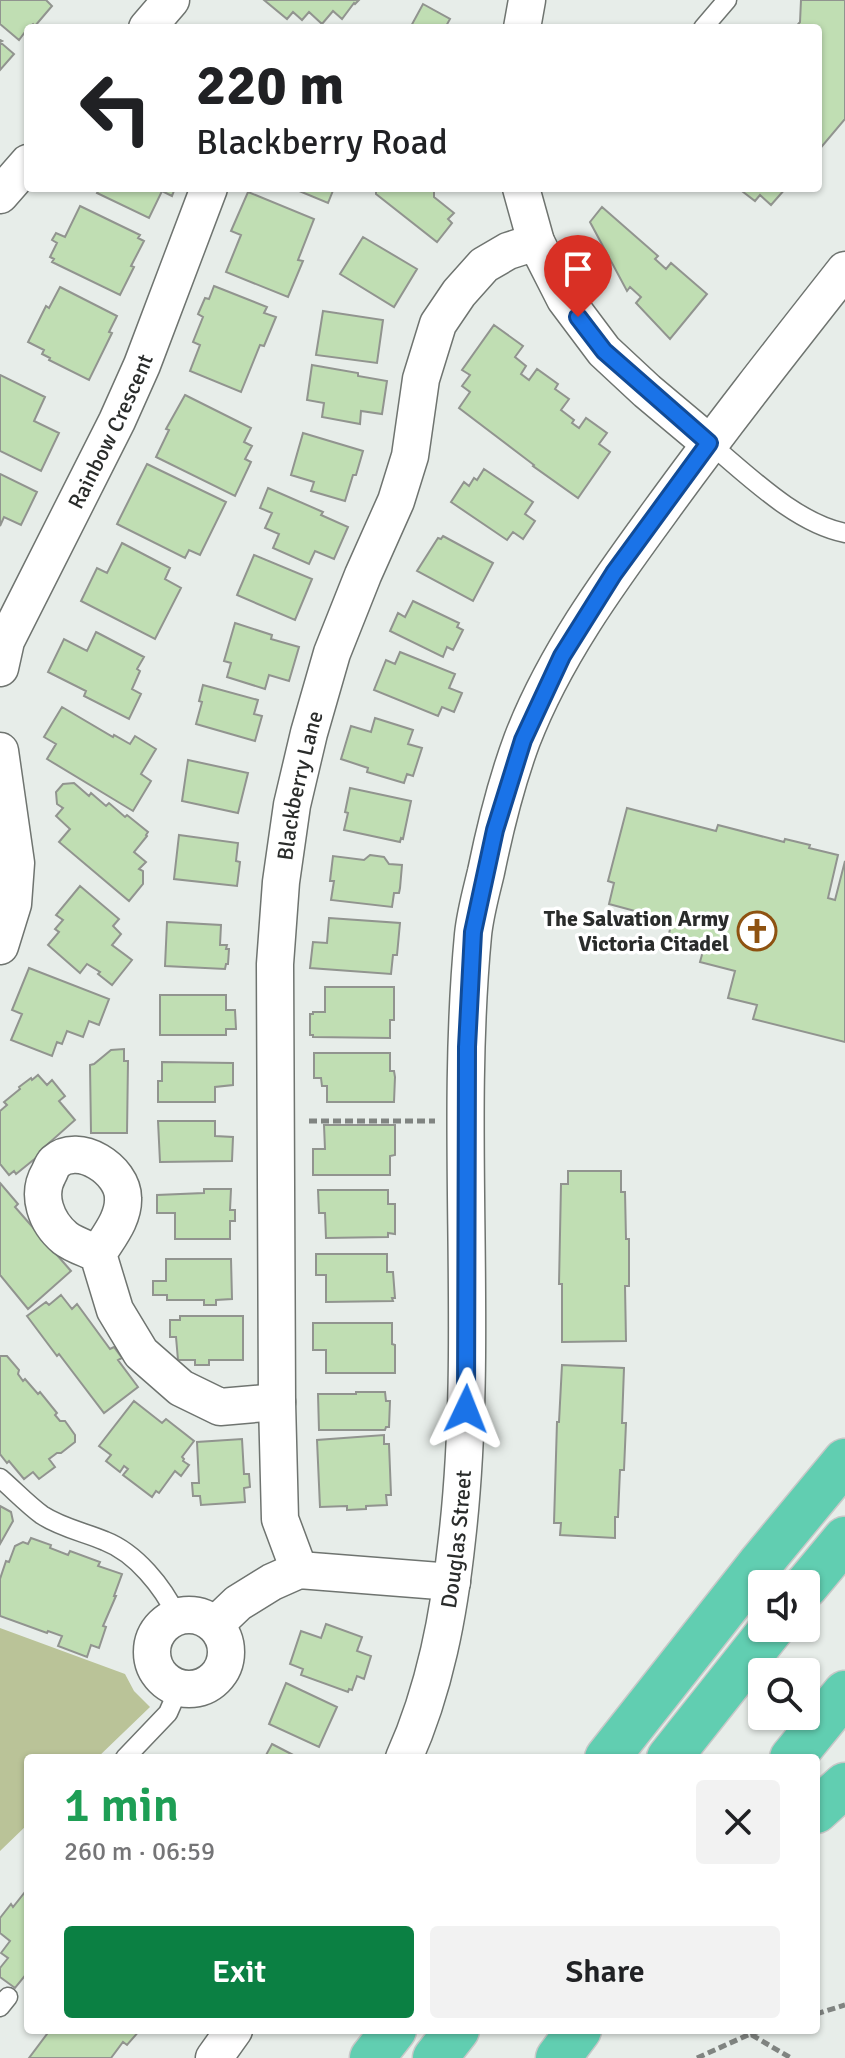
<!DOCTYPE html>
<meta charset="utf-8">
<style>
:root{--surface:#fff;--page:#f2f2f2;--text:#202124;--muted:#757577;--accent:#0b8043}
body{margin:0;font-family:Signika,sans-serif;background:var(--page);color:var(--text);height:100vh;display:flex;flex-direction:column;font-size:30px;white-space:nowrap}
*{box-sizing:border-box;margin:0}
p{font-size:26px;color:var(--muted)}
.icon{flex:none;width:44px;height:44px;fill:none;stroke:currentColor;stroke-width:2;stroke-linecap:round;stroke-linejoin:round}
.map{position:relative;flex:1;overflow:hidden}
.details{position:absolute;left:24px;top:1754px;width:796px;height:280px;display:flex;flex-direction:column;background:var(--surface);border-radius:8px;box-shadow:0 2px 6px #0004}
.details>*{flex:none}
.guide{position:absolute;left:24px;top:24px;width:798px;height:168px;border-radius:8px;box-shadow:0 2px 6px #0004;background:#fff;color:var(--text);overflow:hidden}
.fabs{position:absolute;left:748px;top:1570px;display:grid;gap:16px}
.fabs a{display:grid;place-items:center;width:72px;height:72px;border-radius:8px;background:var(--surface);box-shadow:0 2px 6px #0004;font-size:40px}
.pin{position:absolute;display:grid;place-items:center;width:68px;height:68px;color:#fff;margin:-82px -34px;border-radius:50% 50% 50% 0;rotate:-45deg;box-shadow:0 0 8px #0007}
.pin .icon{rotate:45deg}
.me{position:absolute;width:88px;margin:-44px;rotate:2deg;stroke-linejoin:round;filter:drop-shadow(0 0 6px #0008)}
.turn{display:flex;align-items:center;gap:28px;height:168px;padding:0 40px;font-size:36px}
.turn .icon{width:104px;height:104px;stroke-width:2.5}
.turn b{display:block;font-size:56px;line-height:68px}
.round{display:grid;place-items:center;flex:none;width:84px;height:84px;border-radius:8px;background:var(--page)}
.head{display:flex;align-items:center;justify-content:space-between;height:136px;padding:0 40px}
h1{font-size:48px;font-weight:600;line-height:60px;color:#1e9e55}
.button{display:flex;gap:16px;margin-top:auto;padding:16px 40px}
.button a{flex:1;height:92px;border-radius:8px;background:var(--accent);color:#fff;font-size:32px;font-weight:600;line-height:92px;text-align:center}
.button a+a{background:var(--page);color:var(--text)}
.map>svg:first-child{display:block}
</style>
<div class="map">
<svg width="845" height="2058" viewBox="0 0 845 2058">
<rect width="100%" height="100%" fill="#e7ede9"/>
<path fill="#bac398" d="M0,1628l125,46 9,17 16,16 -53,51h-69v66l-28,27z"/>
<path fill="#c0deb3" stroke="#91948f" stroke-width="2" d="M0,0h46l6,6 -17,20 -2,-2 -5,4 -9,12 -19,-16z
M264,0h95l-4,4 -1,-1 -12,16 -9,-8 -11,13 -13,-12 -7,8 -9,-8 -6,7z
M801,0h44v119l-27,32v-123h-23l5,-6z
M423,4l27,15 -5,9h-35z
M0,40l2,1 -2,1 14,12 -14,16z
M100,188h75l-3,8 -10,-5 -13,27 -52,-25z
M292,188h42l-6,15z
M376,188h58v9l20,16 -6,6 4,4 -15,19 -61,-48z
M738,188h48l-15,17 -11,-10 -5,6z
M248,192l66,27 -16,41 5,1 -15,36 -62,-25 15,-37 -10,-4z
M80,206l60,29 -2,3 6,3 -13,25 3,1 -14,28 -68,-33 2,-3 -4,-2 7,-14 -5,-3 4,-7 9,4z
M602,207l56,49 -3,3 11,10 5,-6 36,31 -37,45 -34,-36 5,-6 -11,-10 -3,4 -37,-69z
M363,237l54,32 -23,38 -54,-33z
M214,286l53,21 -3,6 12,4 -12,29 -4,-1 -19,47 -51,-21 10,-26 -7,-3 10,-25 -5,-3 7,-16 4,1z
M60,287l57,29 -8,16 3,1 -23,47 -40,-20 1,-2 -8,-4 2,-4 -16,-8 18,-36 3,2z
M323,311l60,9 -6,43 -61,-8z
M494,325l29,21 -8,11 11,9 -5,8 8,6 8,-11 21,15 -3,5 14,10 -8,11 13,10 -2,3 7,5 7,-10 21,15 -8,11 11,8 -32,46 -45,-32 1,-1 -75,-57 11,-16 -8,-6 8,-11 -8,-5z
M312,365l46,8v3l29,5 -5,33 -21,-3 -1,13 -38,-7 2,-14 -17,-3z
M0,375l45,22 -11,24 25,12 -18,38 -41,-20z
M185,395l66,33 -7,14 8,4 -7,13 6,3 -16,34 -79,-39 13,-27 -3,-1z
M303,433l60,18 -7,24h-3l-8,26 -34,-10 3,-9 -23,-7z
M147,464l79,38 -26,53 -11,-5 -4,8 -68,-34z
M484,469l49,33 -8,12 10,7 -12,18 -10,-7 -6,8 -56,-38 13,-20 5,4 5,-8 3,2z
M0,474l37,18 -16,33 -17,-8 -4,9z
M268,488l55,24 -2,3 27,12 -14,32 -19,-8 -6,13 -36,-16 6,-14 -14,-6 7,-15 -12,-5z
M443,536l50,27 -20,38 -56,-30 21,-33 3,1z
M122,543l48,25 -5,11 16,9 -26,51 -74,-38 16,-33 10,5z
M254,555l58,24 -17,41 -58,-25z
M413,601l46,22 -2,4 6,3 -10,20 -6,-3 -4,10 -53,-26 8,-18 7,4z
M235,623l37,12 -1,4 28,8 -10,34 -20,-6 -4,14 -38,-12 4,-14 -7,-2z
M96,632l48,25 -7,12 3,2 -8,18 9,5 -12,25 -45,-23 2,-5 -38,-19 16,-33 23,12z
M400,652l55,22 -6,14 13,5 -8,19 -12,-5 -4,9 -64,-26 12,-30 9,4z
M203,685l55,15 -4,14 8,2 -7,25 -59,-17 6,-22 -3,-1z
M62,707l51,30 1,-2 16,9 5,-8 21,13 -15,25 10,7 -18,30 -86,-52 9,-15 -12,-7z
M375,718l38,12 -5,14 14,4 -9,28 -6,-2 -3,9 -37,-11 1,-4 -27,-9 10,-33 20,6z
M188,760l60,13 -10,40 -56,-12z
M74,783l15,13 2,-3 15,13 3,-3 16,14 2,-2 21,17 -2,3 1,1 -13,16 12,10 -7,7 4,2v13l-14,17 -70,-59 11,-13 -14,-13 7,-8 -6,-4 -1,-12 7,-8z
M350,788l61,13 -8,38 -2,-1 -1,4 -56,-12 4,-17 -3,-1z
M627,808l89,23 2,-6 66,17 1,-3 25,6 -1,3 29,7 -10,43 7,2 10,-39v181l-92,-23 4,-14 -29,-7 7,-27 -35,-9 3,-11 -36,-9 5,-21 -63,-17 5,-21 -6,-2z
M179,835l59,8 -2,18 4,1 -3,24 -63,-7z
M370,855l14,2 5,7 13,1 -2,23 -1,5h-5l-2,14 -61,-7 3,-19h-4l3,-25 31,4z
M80,886l39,33 -6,7 8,8 -9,11 20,15 -20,25 -14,-11 2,-2 -13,-8 -7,9 -32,-28 11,-13 -4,-3 8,-9 -7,-5z
M329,918l71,5 -3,32h-4l-2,19 -81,-6 3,-26 14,1z
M167,922l54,3 -1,20h7l-1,4h3l-1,15h-2l-1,5 -60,-3z
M29,968l80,31 -10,26 -10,-4 -6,16 -16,-6 -5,13 -5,-2 -5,14 -41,-16 11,-26 -10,-4z
M325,987h69v33h-4v18l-77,-1v-2h-3v-21h3v-2h12z
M160,995h66v15h9l1,19h-10v6h-66z
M124,1049v12h4l-1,72h-36l-1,-68 4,-1 17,-14z
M314,1053h76v18h4l1,6 -1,25h-67v-16h-5l-1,-8h-7z
M162,1062l71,1v22l-18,2v15h-57v-21h4z
M38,1075l9,10 5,-5 13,16 -6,5 16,19 -35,31 2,2 -26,21 -2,-3 -5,4 -9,-11v-53l7,-6 -3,-3 16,-13 -1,-2 12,-9 1,2z
M158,1121h57v15l18,1 -1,24 -72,1z
M324,1125h71v30l-5,1v19h-77v-26h12z
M568,1171h53v21h4l1,47h3v47h-4l1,55 -64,1v-58h-3l2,-100h7z
M0,1183l18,21 -3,3 56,64 -43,38 -28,-34z
M204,1189h27l-1,21h5v11h-5v18h-55v-26h-18v-18l47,-2z
M318,1190h70v14h7v30l-7,-1v4l-62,1 -1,-25h-6z
M316,1254h71v18h6l2,26h-3l1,3 -67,1v-27h-10z
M166,1259h65l1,40 -16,1v5h-12v-5h-37v-5h-14v-14h13z
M61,1295l11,14 5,-5 33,45 4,-2 8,11 -4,2 20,27 -34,26 -45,-59 -2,2 -30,-40 19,-14 3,3z
M180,1316h63v44h-34v5h-14v-5h-17l-2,-23h-6v-17h10z
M313,1323h79v21l3,1v28h-69v-23h-13z
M0,1356h7l12,14 -1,4 5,7 2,-2 13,15 2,-2 17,21 -2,2 5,6h5l10,14v7l-14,11h-4l-8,6 6,8 -16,12 -6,-7 -9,7 -15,-18 -2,2 -7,-9z
M562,1365l62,3 -2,55h4l-2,47h-4l-2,47h-3v21l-55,-3 1,-12h-7l3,-101h2z
M356,1392h29l1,9h4l-1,26h-3l-1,3h-66l-1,-36h38z
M134,1401l28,22 4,-4 28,22 -12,16 2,2 -1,2 6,4 -8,11 -6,-5 -16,22 -3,-2 -4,6 -29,-22 5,-6 -4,-3 -4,6 -14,-11 5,-6 -12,-9z
M384,1435v9h5l2,51h-5l1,10 -21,1v3l-19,1v-4l-27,1 -3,-67z
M242,1439l2,35h5l1,13 -6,1 1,14 -44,3 -1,-9h-7l-1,-13h7l-2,-41z
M0,1506l11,6 2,9 -13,23z
M31,1538l20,7 -1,3 18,7 2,-4 30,11 -2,4 24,8 -8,22h2l-13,30 3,1 -7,21 -8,-3 -4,12 -29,-11 4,-10 -14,-5 -1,2 -47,-17v-37l6,-18 3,1 6,-16 8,-4 5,2z
M326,1624l36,13 -5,14 14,5 -7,23 -7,-3 -5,14 -3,-1 -1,3 -47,-17 2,-6 -13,-5 11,-33 20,7z
M286,1683l51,24 -18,40 -50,-23z
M272,1744l27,14h-37l3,-1z
M28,1891v81l-13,16 -15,-11v-9l8,-10 -7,-5 9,-12 -10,-8v-15l11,-14 2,3 12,-15 1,1z
M50,2030h90l-13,15 -4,-3 -12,16h-82z"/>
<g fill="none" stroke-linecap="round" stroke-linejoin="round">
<defs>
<path id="service" d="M703,28l24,-28
M709,443c39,32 86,80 136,90
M0,1478c14,12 27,26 42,37 20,13 42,17 63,26 31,12 58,46 72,75
M125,1758l43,-45 11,-25
M0,2007l8,-10"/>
<g id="minor">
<path d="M147,28l24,-28"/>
<path d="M522,28l5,-28"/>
<path d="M521,188l15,54 29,57 39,52 43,40 62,52"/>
<path d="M0,195l28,-32"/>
<path id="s1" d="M0,668l6,-27 111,-220 25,-56 67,-177"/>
<path d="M0,751l16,112 -3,41 -13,42"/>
<path d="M98,1254c-10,-5 -24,-9 -33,-16 -19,-16 -29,-43 -16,-65 2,-4 3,-8 6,-11 24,-21 68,8 68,36 1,21 -15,39 -25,56l17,56 26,43 40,35 39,19 57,-5"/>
<path id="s2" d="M299,1570l-19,-51 -3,-117 -2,-438 6,-82 11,-77 17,-72 23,-80 31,-78 33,-74 14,-45 11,-77 17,-55 21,-31 25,-28 24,-14 28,-9"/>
<circle cx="189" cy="1652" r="37"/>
<path d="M215,1625l23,-22 34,-21 27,-12 153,12"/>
<path id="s3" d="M404,1758c31,-69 45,-144 53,-219 23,-200 -3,-403 16,-604 2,-21 8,-42 13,-63 9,-44 20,-89 36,-132 32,-83 85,-156 137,-227 60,-83 123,-163 186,-243"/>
<path d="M214,2058l20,-28"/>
</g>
<path id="motorway" d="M806,1586l39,-47
M607,1758l152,-193 86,-104
M669,1758l103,-130
M792,1758l53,-65
M816,1811l29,-26
M372,2058l22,-28
M435,2058l22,-28
M558,2058l21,-28"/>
</defs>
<use href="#service" stroke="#6f7470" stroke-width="21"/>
<use href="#minor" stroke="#6f7470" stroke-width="39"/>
<use href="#motorway" stroke="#c8c8c8" stroke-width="47"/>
<path stroke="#808481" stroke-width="5" stroke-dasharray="8 4" stroke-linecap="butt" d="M309,1121h126
M816,2014l29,-9
M750,2034l14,-4
M697,2058l53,-24 41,24"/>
<use href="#service" stroke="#fff" stroke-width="18"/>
<use href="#minor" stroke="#fff" stroke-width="36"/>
<use href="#motorway" stroke="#61ceb1" stroke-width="44"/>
</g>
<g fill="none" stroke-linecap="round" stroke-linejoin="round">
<defs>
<path id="route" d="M466,1409l1,-362 6,-115 22,-102 28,-90 39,-84 52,-83 95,-130 -105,-92 -26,-34"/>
</defs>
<use href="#route" stroke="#114b97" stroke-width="20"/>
<use href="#route" stroke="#1a73e8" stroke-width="14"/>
</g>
<defs>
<symbol id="church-ring" viewBox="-11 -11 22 22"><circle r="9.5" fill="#fff" stroke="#8e5211" stroke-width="1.5"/><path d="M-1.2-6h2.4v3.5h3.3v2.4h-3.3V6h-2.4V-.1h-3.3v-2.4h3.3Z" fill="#8e5211"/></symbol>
</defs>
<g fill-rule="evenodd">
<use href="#church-ring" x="735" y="909" width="44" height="44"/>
</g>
<g text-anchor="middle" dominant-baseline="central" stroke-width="7" stroke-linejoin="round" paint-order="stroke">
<g font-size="22" fill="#2a2c2b" stroke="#fff">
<text stroke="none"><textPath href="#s1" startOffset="262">Rainbow Crescent</textPath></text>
<text stroke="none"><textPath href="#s2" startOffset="790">Blackberry Lane</textPath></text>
<text stroke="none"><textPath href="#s3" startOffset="226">Douglas Street</textPath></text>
</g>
<g font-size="22" font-weight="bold" fill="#2a2c2b" stroke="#fff" text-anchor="end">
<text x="729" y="918">The Salvation Army<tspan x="729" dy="25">Victoria Citadel</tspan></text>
</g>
</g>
</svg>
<div class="fabs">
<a><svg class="icon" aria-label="sound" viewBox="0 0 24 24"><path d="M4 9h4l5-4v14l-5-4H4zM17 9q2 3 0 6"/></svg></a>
<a><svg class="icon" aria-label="search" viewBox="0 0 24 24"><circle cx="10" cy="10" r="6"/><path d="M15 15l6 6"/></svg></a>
</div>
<div class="pin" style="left:578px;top:317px;background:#d93025"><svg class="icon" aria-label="arrive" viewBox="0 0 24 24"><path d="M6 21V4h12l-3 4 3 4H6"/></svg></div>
<svg class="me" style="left:466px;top:1409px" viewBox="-20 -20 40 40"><path d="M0-17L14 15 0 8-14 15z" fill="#1a73e8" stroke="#fff" stroke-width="4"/></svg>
<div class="guide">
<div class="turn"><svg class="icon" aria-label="left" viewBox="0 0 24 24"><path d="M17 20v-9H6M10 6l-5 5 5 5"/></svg><div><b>220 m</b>Blackberry Road</div></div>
</div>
<section class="details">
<div class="head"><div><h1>1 min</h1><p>260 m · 06:59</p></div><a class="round"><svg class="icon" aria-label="close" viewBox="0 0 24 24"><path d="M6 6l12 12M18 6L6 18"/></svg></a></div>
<div class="button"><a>Exit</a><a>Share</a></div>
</section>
</div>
